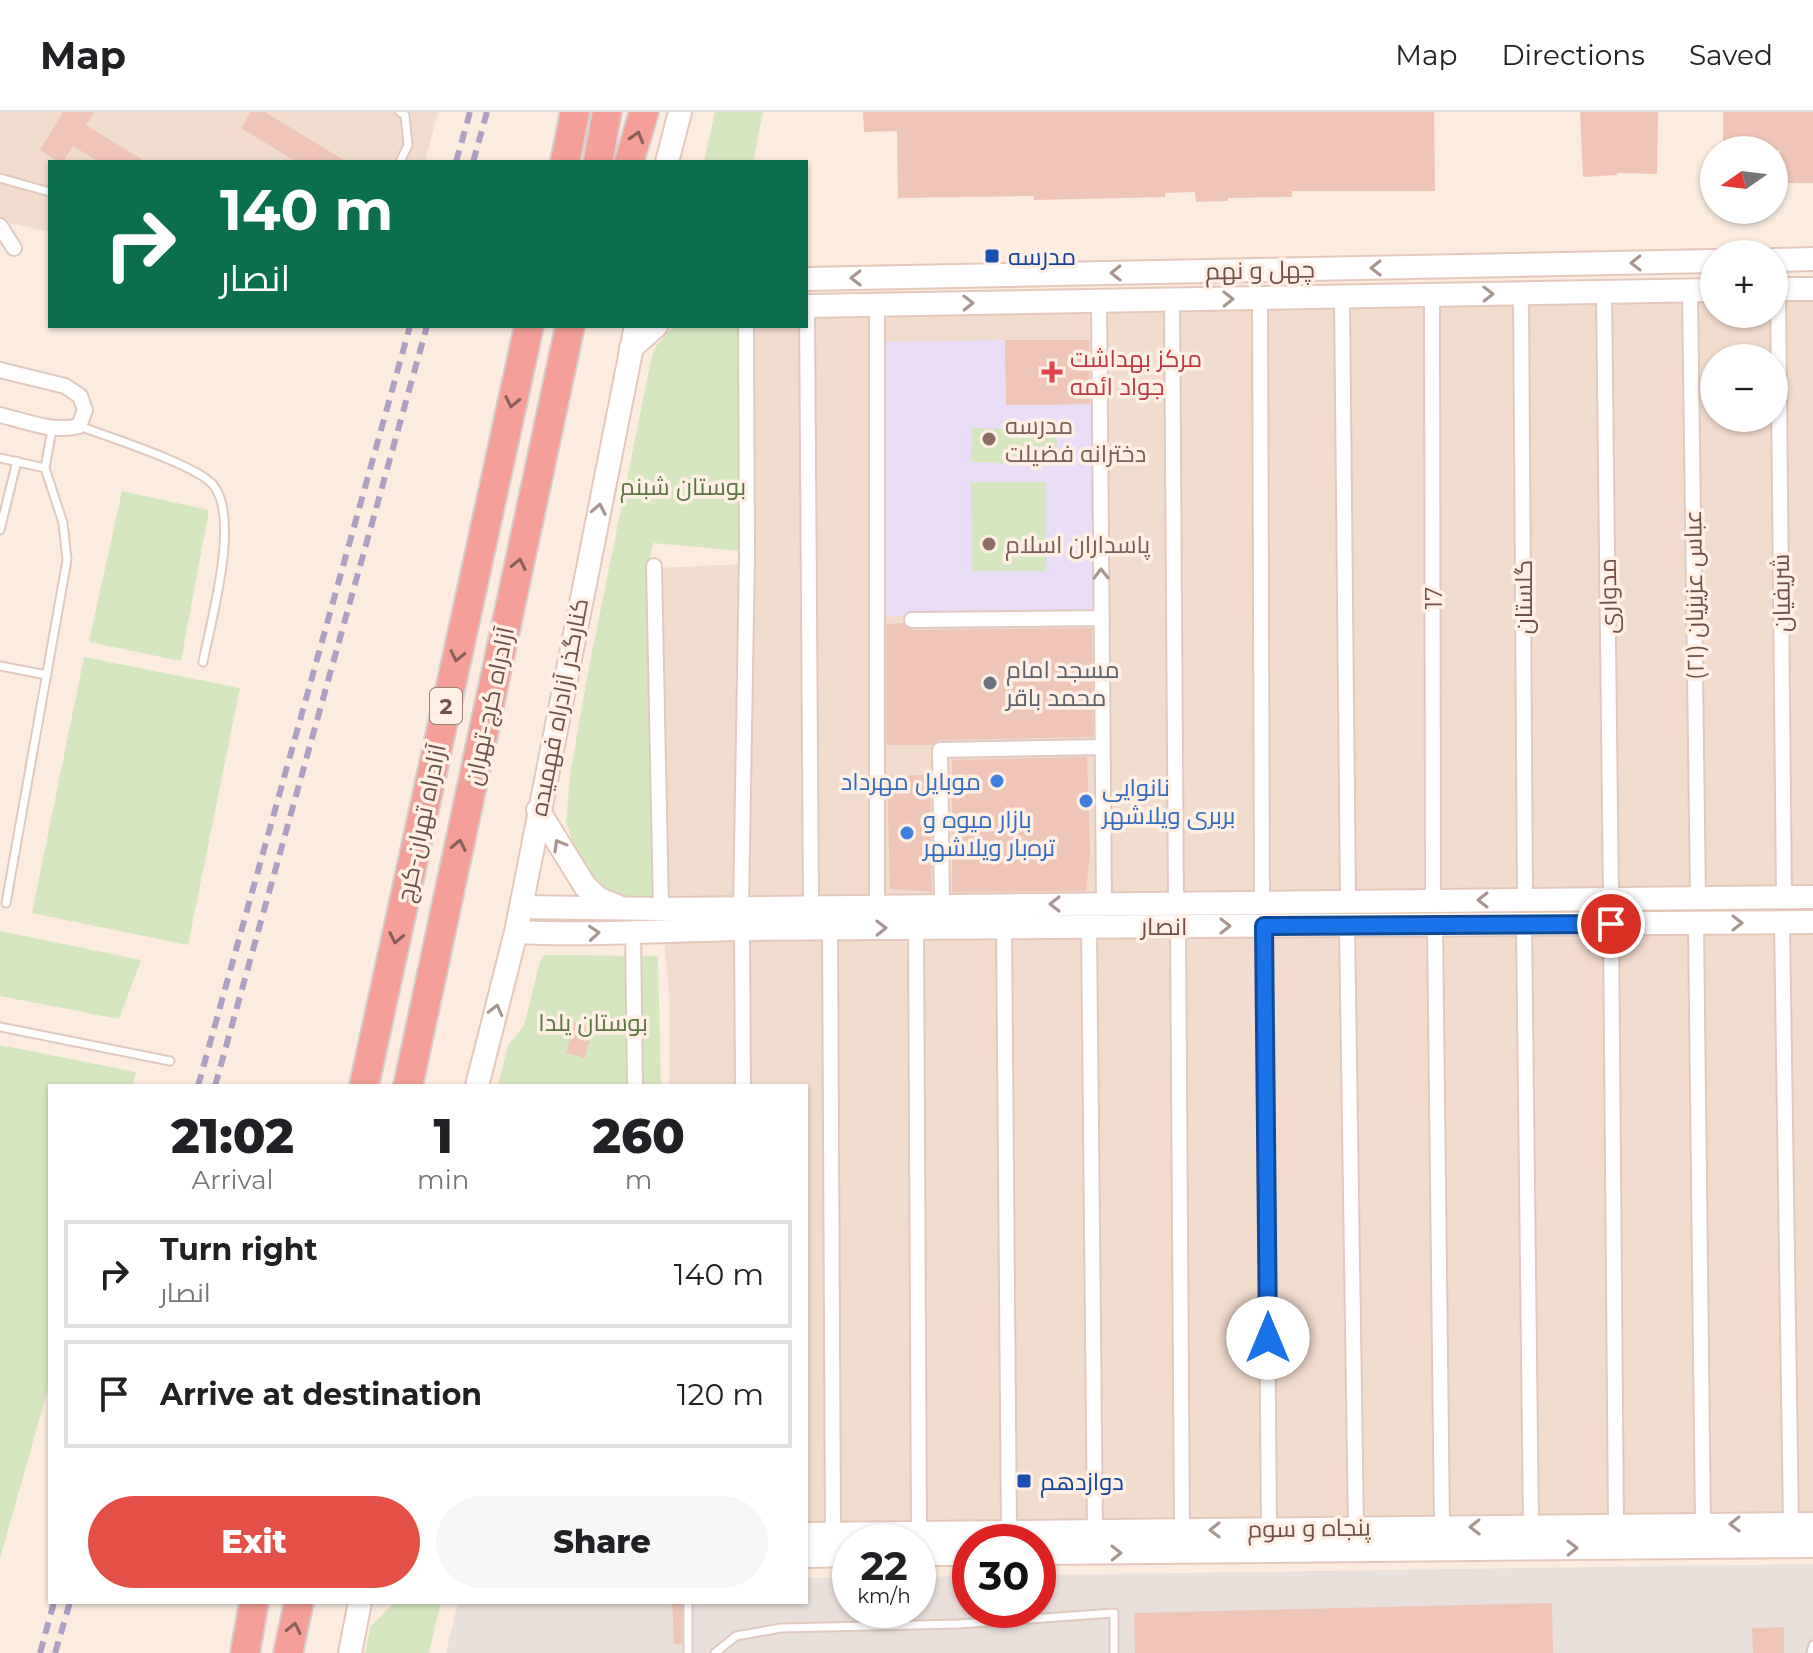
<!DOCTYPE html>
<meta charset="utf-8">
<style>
:root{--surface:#fff;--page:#f6f6f6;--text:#202124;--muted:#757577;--line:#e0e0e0;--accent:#e25048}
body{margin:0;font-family:Montserrat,Cairo,sans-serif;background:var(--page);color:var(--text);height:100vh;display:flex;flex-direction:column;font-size:30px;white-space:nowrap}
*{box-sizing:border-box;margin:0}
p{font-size:26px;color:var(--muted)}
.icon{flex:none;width:44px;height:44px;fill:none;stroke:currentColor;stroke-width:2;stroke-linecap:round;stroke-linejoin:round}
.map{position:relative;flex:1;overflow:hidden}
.panel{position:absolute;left:48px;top:972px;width:760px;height:520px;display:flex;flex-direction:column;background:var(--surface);border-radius:0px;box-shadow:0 2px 6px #0004}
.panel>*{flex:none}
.banner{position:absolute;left:48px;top:48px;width:760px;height:168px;border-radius:0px;box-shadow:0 2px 6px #0004;background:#0b6e4f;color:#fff;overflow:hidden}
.needle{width:52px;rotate:256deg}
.controls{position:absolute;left:1700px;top:24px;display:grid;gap:16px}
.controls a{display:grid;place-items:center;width:88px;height:88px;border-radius:50%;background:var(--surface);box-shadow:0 2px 6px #0004;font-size:40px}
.speed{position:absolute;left:832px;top:1412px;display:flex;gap:16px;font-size:40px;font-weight:700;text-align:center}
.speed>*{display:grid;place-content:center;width:104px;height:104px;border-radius:50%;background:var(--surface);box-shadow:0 2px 6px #0004;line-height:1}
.speed small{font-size:20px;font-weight:400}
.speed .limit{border:12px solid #d22;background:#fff;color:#111}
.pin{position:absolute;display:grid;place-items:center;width:68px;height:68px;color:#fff;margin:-34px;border:4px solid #fff;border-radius:50%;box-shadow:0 2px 8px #0007}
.me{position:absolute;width:88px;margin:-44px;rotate:0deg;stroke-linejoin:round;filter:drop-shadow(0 0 6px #0008)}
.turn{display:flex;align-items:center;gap:28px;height:168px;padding:0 40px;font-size:36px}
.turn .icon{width:104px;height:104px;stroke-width:2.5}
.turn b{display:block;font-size:56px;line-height:68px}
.eta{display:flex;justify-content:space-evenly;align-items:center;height:136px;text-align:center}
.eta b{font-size:48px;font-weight:800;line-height:56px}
.action{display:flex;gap:16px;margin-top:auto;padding:16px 40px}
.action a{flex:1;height:92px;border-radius:48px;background:var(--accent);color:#fff;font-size:32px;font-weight:800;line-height:92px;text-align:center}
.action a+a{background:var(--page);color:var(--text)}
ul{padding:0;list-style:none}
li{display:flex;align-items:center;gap:24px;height:108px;margin:0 16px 12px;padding:0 24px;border:4px solid var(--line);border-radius:0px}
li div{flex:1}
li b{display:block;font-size:30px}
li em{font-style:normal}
header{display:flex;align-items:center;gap:48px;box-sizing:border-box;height:112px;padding:0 40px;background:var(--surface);border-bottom:2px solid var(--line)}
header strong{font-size:38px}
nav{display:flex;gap:44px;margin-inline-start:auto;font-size:28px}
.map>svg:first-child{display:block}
</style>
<header>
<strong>Map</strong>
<nav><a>Map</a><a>Directions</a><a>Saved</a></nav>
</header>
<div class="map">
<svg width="1813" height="1541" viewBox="0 0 1813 1541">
<rect width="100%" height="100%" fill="#fbecdf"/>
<path fill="#f2dcce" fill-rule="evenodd" d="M0,0h438l-13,50h-375v70l-50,-11z
M1813,180v1234l-1007,10v-450h-137v-92l-6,-66 -5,-360 85,-4 5,-238h58v-15l908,-17v20h60v-21zM1714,246h60v60h-60z"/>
<path fill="#e9dfdb" d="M1813,1452v89h-1367l12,-51h348v-24h44v32h68v-33l52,-1v34h68v-35z"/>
<path fill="#e9ddf7" d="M1005,228l1,65 93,-1 3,210 -225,2 -1,-274z"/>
<path fill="#d6e7bf" d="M715,0h48l-10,50h-49z
M674,214h63l3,225 -87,-8 -6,31 8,328 -32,-3 -18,-8 -15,-15 -14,-22 -10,-33 5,-52 18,-102 62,-307 5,-14z
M972,316l85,3 -1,34 -85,-3z
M971,370h75v89h-74z
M122,379l87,19 -28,151 -92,-19z
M84,545l156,31 -52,257 -156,-32z
M0,819l141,29 -22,59 -119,-23z
M544,843l114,1 3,130h-163l10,-41 16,-19 16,-65z
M0,933l136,27 -4,14h-82v295l-50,178z
M395,1490h46l-12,51h-64l6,-27z"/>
<path fill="#efc5b8" d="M63,0h31l-8,13 60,37h-47l-26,-16 -10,16h-4l-19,-12z
M251,0h14l82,50h-50l-56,-34z
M863,0h571l1,79h-143v6l-64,1v3l-32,1 -1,-10 -30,1v4l-131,3v-4l-136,2 -1,-67 -33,1z
M1580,0h78l-1,62 -40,-1v2l-34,2z
M1723,0h90v71h-33v-33h-57z
M1005,228h84l1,64 -84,1z
M903,511l9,7 180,-2 1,109 -153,3 -8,5h-45v-121z
M1087,645l3,96 -4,38 -134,1v-132z
M930,663l2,117 -42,-3 -3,-113z
M574,910l19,4 -8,32 -19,-5z
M672,1490h10v42h-8z
M1552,1491l1,50h-418l-1,-40z
M1784,1515v26h-31l-1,-25z"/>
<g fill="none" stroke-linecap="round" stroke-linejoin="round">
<defs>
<path id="lane" d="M400,0l5,3 3,30 -8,17
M0,66l50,14
M79,314c27,10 121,40 135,60 26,35 -3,134 -11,176
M0,346l45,10
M0,418l17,-69
M0,554l47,9
M6,791l61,-343 -4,-37 -18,-55 7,-39
M0,915l170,34
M688,1490v51
M715,1541l21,-17 45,-8 178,-4 155,-11v40
M1811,1541l2,-8"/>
<path id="street" d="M0,114l14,22
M1778,177l6,609
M1690,179l8,607
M1604,180l7,607
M1521,182l4,606
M1432,183l1,606
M1342,185l6,604
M1260,186l2,604
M1172,188l4,603
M1099,189l5,603
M877,193v601
M807,194l4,600
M0,258l65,16 15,10 5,14 -6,16c-28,7 -52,-5 -79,-11
M654,454l7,343
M912,508l190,-2
M942,793l-2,-155 163,-3
M741,795l6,-351 -1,-230
M1696,811l7,602
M1782,811l9,601
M1524,812l7,602
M1611,812l5,602
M1347,813l9,603
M1435,813l7,602
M1089,814l6,605
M1178,814l4,604
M1264,814l5,603
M1004,815l5,605
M916,816l3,604
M742,817l1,157
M830,817l3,604
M633,819l2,155"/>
<path id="secondary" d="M667,50l13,-50
M1774,148l39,-1
M806,167l908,-18
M1774,177h39
M806,194l908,-16
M631,236l25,-22
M538,698l47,76 14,13 18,7
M521,795l140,2 1152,-12
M516,820c75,4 150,-2 226,-3l1071,-7
M477,974l39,-154 120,-606
M806,1422l1007,-10
M1038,1441l775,-7
M918,1442h52
M806,1444l44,-1
M350,1541l10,-51"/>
<path id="highway" d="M565,50l10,-50
M598,50l9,-50
M629,50l15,-50
M364,974l165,-760
M408,974l162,-760
M245,1541l9,-51
M288,1541l11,-51"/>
</defs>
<use href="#lane" stroke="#e0c9bf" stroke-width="11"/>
<use href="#street" stroke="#e0c9bf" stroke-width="18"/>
<use href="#secondary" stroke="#e5c8bc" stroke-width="26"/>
<use href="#highway" stroke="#d7cecc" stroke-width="32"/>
<use href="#lane" stroke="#fff" stroke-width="7"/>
<use href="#street" stroke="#fff" stroke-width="14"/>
<use href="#secondary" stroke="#fff" stroke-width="22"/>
<use href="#highway" stroke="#f4a098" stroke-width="28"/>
<path stroke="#ada0c3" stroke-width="6" stroke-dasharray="12 8" stroke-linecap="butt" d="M456,50l14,-50
M473,50l14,-50
M198,974l212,-760
M215,974l212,-760
M40,1541l14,-51
M55,1541l15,-51"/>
</g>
<defs><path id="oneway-chevron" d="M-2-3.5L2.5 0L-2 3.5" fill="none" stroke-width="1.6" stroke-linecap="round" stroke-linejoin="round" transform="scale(2)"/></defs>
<g stroke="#8a6058">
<use href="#oneway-chevron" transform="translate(637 25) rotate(-74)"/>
<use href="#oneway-chevron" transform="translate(512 290) rotate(102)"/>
<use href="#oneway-chevron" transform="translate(519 452) rotate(-78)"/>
<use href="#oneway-chevron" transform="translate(457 544) rotate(102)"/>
<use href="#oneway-chevron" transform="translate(459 733) rotate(-78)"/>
<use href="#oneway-chevron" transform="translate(396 826) rotate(102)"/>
<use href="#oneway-chevron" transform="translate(294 1516) rotate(-78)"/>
</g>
<g stroke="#a99691">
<use href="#oneway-chevron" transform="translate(1636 151) rotate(179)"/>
<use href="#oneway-chevron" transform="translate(1376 156) rotate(179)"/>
<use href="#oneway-chevron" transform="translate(1116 161) rotate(179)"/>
<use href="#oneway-chevron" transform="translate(856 166) rotate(179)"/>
<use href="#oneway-chevron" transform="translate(1488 182) rotate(-1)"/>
<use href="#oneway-chevron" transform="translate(1228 187) rotate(-1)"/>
<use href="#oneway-chevron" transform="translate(968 191) rotate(-1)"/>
<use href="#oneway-chevron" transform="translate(599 397) rotate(-79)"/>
<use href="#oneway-chevron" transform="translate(1101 462) rotate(-91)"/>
<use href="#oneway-chevron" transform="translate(559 733) rotate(-120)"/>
<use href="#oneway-chevron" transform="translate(1483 788) rotate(180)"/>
<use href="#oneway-chevron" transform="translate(1055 792) rotate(180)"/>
<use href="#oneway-chevron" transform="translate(1737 811)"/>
<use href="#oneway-chevron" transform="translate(1225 814)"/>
<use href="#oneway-chevron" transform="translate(881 816) rotate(-1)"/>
<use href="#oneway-chevron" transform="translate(594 821) rotate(-4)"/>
<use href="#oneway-chevron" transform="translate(496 898) rotate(-76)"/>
<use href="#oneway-chevron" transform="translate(1735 1412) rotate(179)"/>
<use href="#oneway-chevron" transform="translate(1475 1415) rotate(179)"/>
<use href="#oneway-chevron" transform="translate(1215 1418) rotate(179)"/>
<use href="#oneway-chevron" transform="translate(1572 1436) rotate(-1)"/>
<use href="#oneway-chevron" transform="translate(1116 1441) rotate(-1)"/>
</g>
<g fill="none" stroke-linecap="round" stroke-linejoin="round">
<defs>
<path id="route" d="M1268,1226l-4,-412 347,-2"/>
</defs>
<use href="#route" stroke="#114b97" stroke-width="20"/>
<use href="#route" stroke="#1a73e8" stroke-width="14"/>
</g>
<g fill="#1a4fb4" stroke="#fef0e5" stroke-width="3">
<rect x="984" y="136" width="16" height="16" rx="4"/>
<rect x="1016" y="1361" width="16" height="16" rx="4"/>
</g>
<path fill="#e0444e" stroke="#fef0e5" stroke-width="3" d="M1048 248h8v8h8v8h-8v8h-8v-8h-8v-8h8z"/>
<g fill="#8d6e63" stroke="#fef0e5" stroke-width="3">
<circle cx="989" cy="327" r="8"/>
<circle cx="989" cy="432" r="8"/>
</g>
<circle fill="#6b7280" stroke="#fef0e5" stroke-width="3" cx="990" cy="571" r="8"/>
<g fill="#3f7fe0" stroke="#fef0e5" stroke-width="3">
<circle cx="997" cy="669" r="8"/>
<circle cx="1086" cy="689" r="8"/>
<circle cx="907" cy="721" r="8"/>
</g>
<g text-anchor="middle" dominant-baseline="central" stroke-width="7" stroke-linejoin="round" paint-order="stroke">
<rect fill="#fef0e5" stroke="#9b8077" stroke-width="2" x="430" y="576" width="32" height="36" rx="6"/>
<g font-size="22" font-weight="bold" fill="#705048">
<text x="446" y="594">2</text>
</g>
<g font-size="24" fill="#164399" stroke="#fef0e5" text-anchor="start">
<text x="1008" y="144">مدرسه</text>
<text x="1040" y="1369">دوازدهم</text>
</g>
<g font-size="24" fill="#705048" stroke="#fef0e5">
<text transform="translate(1260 158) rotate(-1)">چهل و نهم</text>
<text transform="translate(1781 481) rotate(-91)">شریفیان</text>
<text transform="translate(1694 483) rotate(-91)">عباس عزیزیان (۲۱)</text>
<text transform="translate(1608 484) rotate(-91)">مدواری</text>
<text transform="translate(1523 485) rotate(-90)">گلستان</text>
<text transform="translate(1433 486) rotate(-90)">17</text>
<text transform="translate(489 594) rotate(-78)">آزادراه کرج-تهران</text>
<text transform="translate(559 595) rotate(-79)">کنارگذر آزادراه فهمیده</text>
<text transform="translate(421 711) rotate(-78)">آزادراه تهران-کرج</text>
<text x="1164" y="814">انصار</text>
<text transform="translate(1309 1416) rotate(-1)">پنجاه و سوم</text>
</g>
<g font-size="24" fill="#be3a42" stroke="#fef0e5" text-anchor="start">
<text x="1070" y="246">مرکز بهداشت<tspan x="1070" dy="28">جواد ائمه</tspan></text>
</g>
<g font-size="24" fill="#785e54" stroke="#fef0e5" text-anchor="start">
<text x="1005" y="313">مدرسه<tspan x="1005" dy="28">دخترانه فضیلت</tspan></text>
<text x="1005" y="432">پاسداران اسلام</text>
</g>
<g font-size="24" fill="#5a7641" stroke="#fef0e5">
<text x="683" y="374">بوستان شبنم</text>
<text x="593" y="910">بوستان یلدا</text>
</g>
<g font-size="24" fill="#5b616d" stroke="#fef0e5" text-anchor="start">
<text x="1006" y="557">مسجد امام<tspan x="1006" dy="28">محمد باقر</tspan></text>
</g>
<g font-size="24" fill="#366cbe" stroke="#fef0e5" text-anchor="start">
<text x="981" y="669" text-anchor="end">موبایل مهرداد</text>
<text x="1102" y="675">نانوایی<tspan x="1102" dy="28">بربری ویلاشهر</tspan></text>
<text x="923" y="707">بازار میوه و<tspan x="923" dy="28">تره‌بار ویلاشهر</tspan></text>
</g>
</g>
</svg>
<div class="controls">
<a><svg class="needle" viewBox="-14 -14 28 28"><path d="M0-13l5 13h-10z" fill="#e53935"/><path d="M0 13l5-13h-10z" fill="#757577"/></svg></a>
<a>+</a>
<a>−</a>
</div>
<div class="speed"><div>22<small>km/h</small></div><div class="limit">30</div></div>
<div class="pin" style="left:1611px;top:812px;background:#d93025"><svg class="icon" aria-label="arrive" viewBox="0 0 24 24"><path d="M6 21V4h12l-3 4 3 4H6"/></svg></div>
<svg class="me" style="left:1268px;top:1226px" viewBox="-20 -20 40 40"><circle r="19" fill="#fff"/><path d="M0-13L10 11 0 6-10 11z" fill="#1a73e8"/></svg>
<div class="banner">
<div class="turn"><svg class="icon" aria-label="right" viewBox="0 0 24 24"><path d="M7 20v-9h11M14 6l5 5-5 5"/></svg><div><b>140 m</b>انصار</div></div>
</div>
<section class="panel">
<div class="eta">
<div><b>21:02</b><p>Arrival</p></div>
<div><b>1</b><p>min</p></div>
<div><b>260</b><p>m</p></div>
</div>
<ul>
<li><svg class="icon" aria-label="right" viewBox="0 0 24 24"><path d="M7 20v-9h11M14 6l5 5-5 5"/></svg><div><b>Turn right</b><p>انصار</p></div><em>140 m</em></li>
<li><svg class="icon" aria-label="arrive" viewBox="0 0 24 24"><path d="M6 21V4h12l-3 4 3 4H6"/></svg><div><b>Arrive at destination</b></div><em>120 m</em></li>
</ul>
<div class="action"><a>Exit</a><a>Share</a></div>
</section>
</div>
